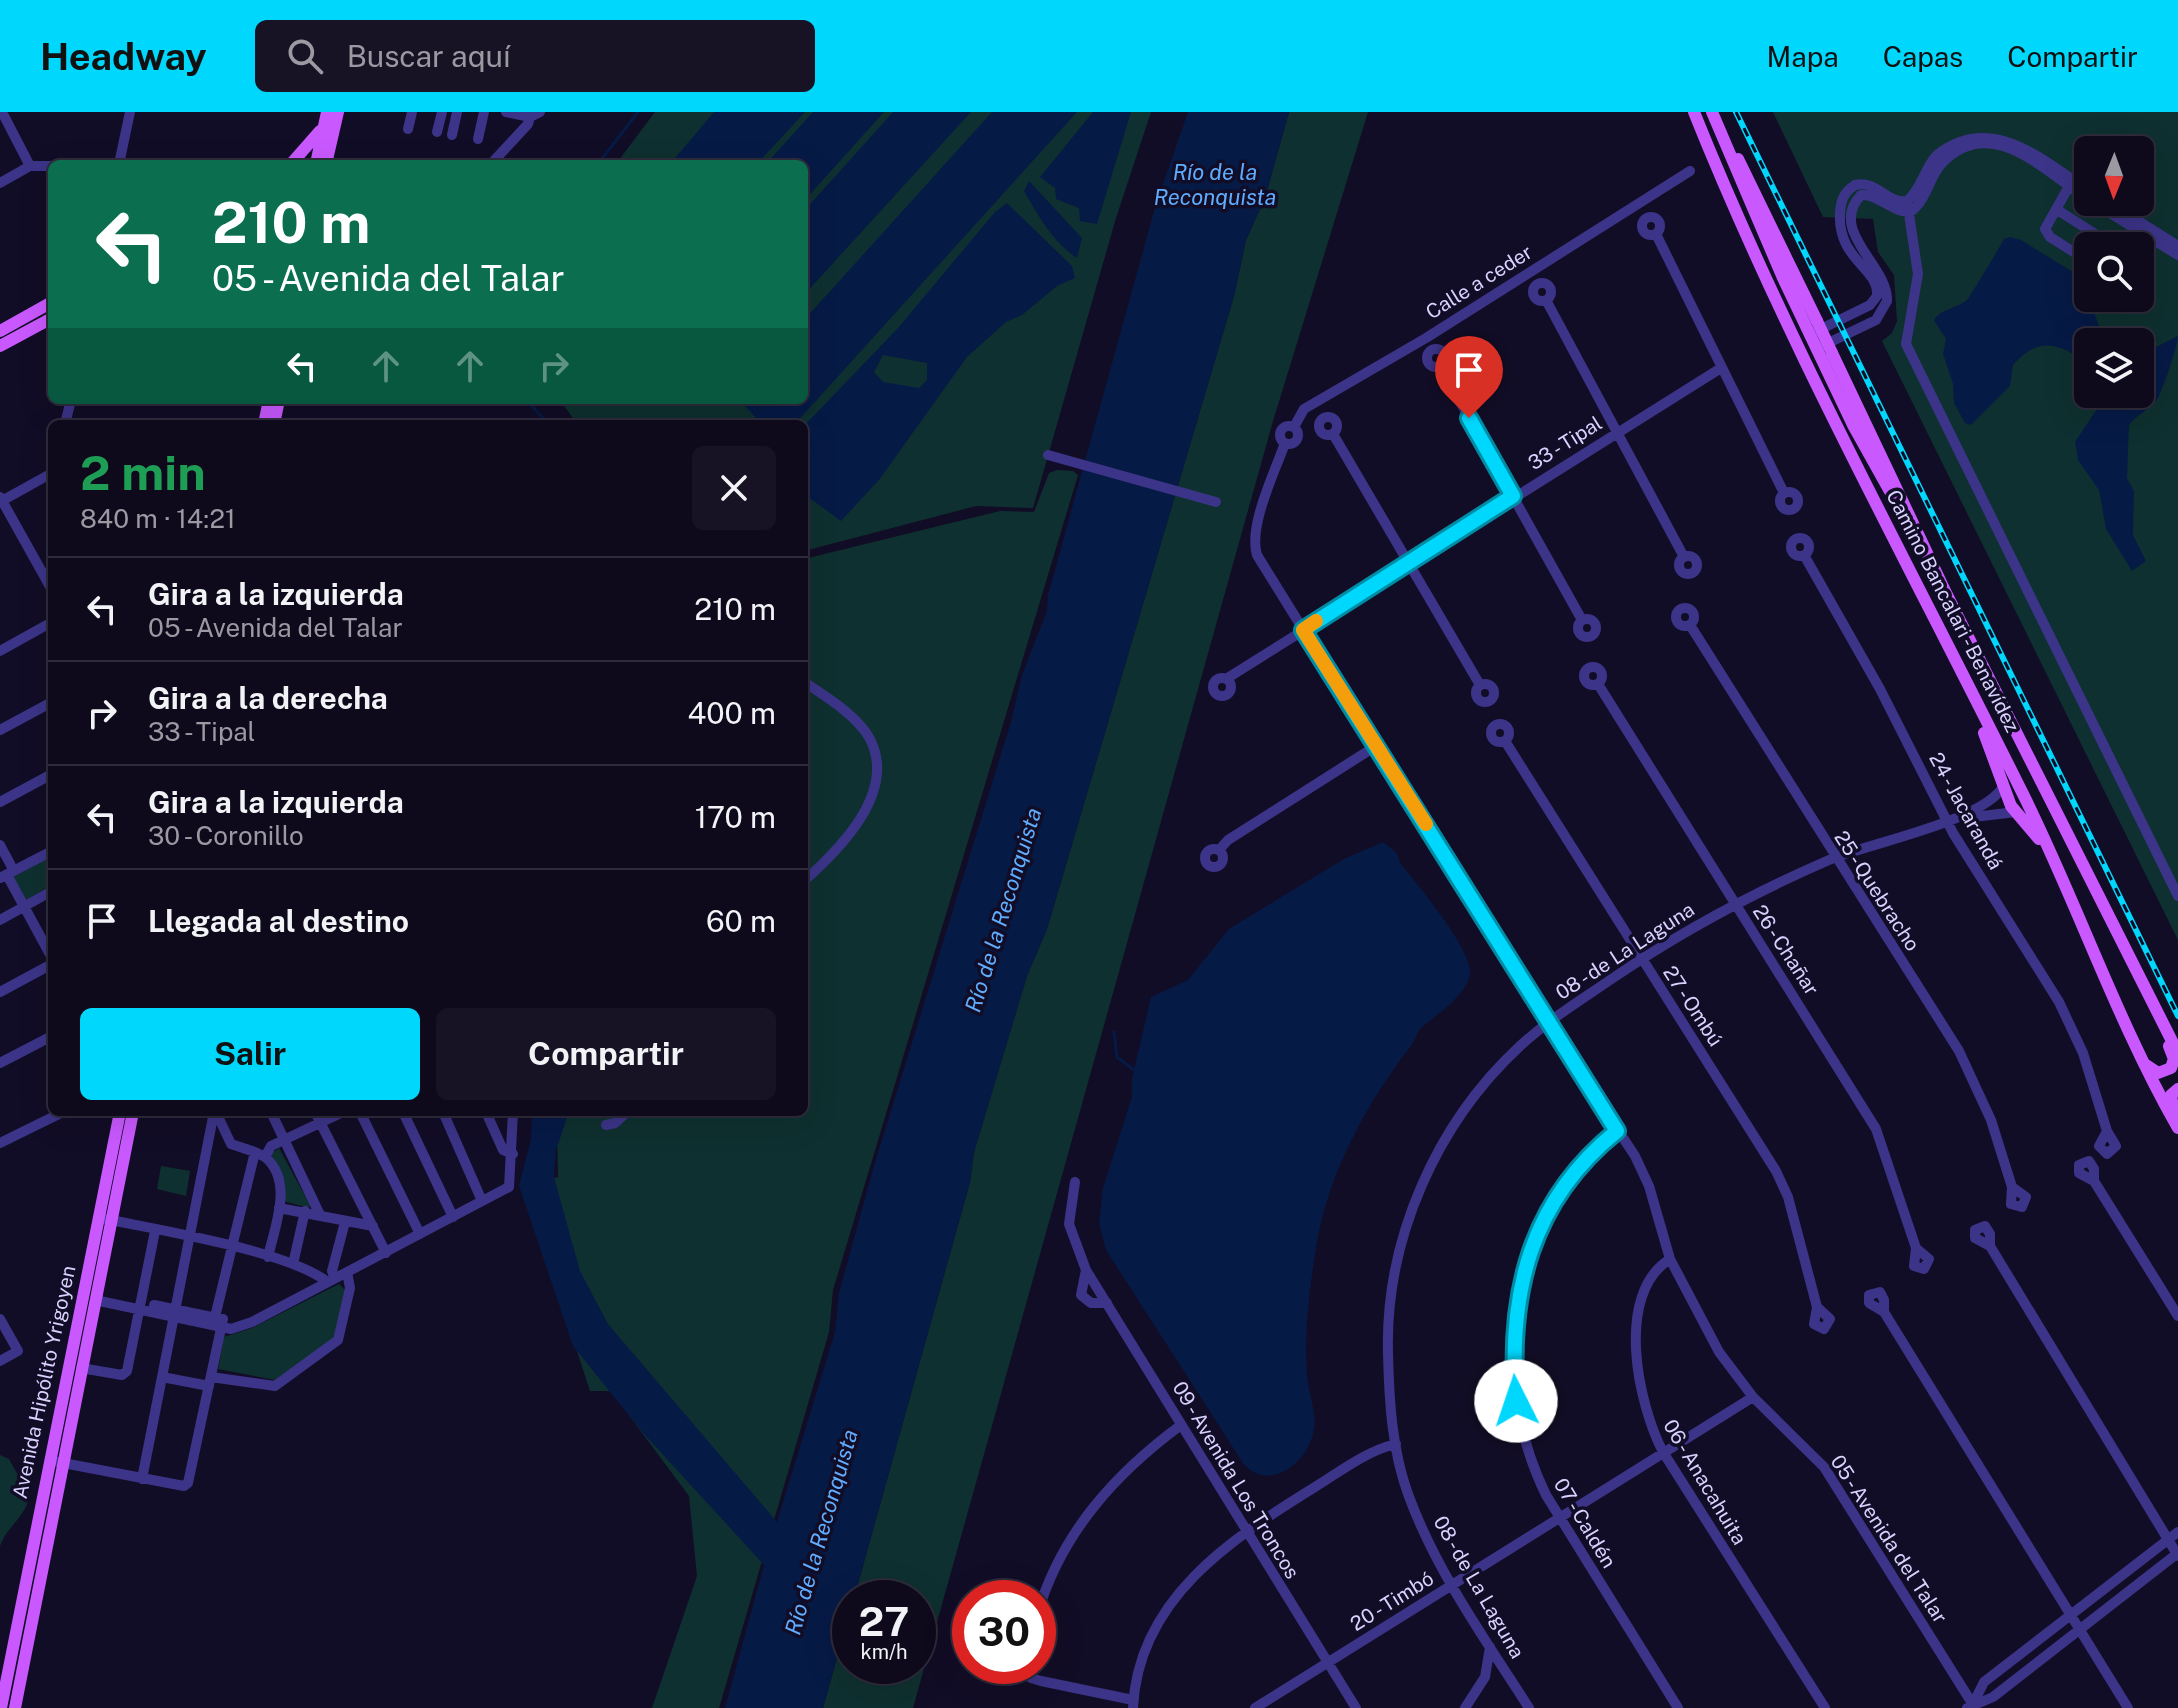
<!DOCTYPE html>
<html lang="es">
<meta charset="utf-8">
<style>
:root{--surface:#0e0a1c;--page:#171325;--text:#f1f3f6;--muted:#9b9aa3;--line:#2e2b3b;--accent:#00d7fd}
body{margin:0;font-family:"Public Sans",sans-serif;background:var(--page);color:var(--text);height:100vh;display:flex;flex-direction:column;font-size:30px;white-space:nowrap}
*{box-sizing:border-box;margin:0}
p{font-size:26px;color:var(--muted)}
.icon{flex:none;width:44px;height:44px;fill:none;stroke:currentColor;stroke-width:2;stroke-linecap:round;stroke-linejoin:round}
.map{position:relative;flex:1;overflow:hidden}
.side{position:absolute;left:48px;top:308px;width:760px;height:696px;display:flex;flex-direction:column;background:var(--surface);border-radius:12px;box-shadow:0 8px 32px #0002,0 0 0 2px var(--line)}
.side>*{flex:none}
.guide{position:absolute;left:48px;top:48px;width:760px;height:244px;border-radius:12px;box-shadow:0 8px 32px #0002,0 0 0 2px var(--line);background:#0b6e4f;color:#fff;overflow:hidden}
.needle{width:52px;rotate:181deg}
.controls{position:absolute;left:2074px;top:24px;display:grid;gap:16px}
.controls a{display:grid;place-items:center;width:80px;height:80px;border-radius:12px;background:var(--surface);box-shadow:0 8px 32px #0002,0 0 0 2px var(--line);font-size:40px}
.speed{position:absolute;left:832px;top:1468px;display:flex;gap:16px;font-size:40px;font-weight:700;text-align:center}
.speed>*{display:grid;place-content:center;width:104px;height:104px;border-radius:50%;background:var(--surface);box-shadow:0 8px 32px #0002,0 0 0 2px var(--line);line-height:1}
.speed small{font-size:20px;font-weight:400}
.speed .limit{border:12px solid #d22;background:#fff;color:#111}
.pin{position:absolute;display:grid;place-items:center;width:68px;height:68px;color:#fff;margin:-82px -34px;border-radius:50% 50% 50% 0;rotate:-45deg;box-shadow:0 0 8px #0007}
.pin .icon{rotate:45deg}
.me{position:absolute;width:88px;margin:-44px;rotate:356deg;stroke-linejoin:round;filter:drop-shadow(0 0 6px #0008)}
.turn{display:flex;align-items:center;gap:28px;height:168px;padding:0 32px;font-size:36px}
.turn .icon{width:104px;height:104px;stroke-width:2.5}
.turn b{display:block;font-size:56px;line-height:68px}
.lanes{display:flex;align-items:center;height:76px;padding:0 32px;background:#0003;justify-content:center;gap:40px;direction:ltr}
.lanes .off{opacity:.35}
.round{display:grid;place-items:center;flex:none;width:84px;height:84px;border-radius:12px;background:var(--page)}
.headline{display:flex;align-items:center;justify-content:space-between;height:136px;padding:0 32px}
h1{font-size:48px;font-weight:700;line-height:60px;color:#1e9e55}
.primary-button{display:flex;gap:16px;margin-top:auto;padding:16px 32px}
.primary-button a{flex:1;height:92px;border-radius:12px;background:var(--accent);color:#111;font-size:32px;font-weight:700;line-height:92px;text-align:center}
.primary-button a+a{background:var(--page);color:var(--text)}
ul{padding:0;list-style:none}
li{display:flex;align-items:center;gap:24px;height:104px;padding:0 32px;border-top:2px solid var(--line)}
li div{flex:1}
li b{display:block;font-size:30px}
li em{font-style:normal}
header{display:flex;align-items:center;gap:48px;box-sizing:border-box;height:112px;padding:0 40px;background:var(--accent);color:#111}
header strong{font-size:38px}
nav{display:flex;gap:44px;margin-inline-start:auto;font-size:28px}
.search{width:560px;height:72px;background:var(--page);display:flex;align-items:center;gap:20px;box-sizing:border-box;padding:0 28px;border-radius:12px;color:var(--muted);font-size:30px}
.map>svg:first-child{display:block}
</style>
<header>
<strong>Headway</strong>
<div class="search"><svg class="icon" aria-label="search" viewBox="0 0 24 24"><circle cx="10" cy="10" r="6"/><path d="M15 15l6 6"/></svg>Buscar aquí</div>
<nav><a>Mapa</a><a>Capas</a><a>Compartir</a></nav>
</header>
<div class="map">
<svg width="2178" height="1596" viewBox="0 0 2178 1596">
<rect width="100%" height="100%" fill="#120d26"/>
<path fill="#0f3030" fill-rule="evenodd" d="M655,0h496l-35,106 -83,290 -57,-2 -172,45v-127h-227l-17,-24h244v-236h-188z
M1289,0h79l-95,309 -360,1287h-90l27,-97v55h68v-68h-64l116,-416 4,-30 53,-176 20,-47 187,-633 12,-56 19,-42z
M1773,0h405v828l-296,-599 10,-8 5,-12 -3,-46 -16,-23 -5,-33 -50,-2zM2088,38h52v52h-52zM2088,134h52v52h-52zM2088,230h52v52h-52z
M1057,358l16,1 5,4 -245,815 -4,42 -110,376h-67l45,-132 -8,-80 -78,-105h-21l-67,-206 35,-8 -1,-43 -8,-22h255v-553l196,-48 34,1 15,-39z
M52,744v29l-26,15 -13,-23z
M279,1036l31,57 -1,3 -26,-7 2,-18 -14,-29z
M161,1054l29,5 -4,25 -29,-7z
M339,1172l7,7 -11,48 -60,41 -57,-11 6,-32 28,-9z
M0,1343l9,4 21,38c-8,24 -22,28 -30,49z"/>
<path fill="#061a46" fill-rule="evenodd" d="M714,0h91l-48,52h-87z
M813,0h71l-80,89v-37h-38z
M893,0h78l-167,183v-84z
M992,0h85l-282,312h-33l-23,-24h65v-80z
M1093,0h38l-34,112 -17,-3 -1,-13 -23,-9 -1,-11 -15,-11z
M1188,0h101l-24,86 -19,42 -12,56 -187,633 -20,47 -53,176 -4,30 -116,416h-4v13l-27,97h-98l39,-143 -120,-131 -71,-88 -54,-160 12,-47 1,-27h37l-13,38 -2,27 26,94 28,53 169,198 58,-190 4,-39 35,-127 137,-444 11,-47 25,-64 1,-16 108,-391z
M1029,69l53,57 -5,20c-25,-17 -38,-41 -53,-67z
M1007,91l65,63 3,12 -18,8 -35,29 -16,7 -39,35 -88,123 -38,41 -37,-27v-68l94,-98 97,-116zM883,243l44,8v17l-8,8 -36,-6 -9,-10z
M2010,125l11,3 60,37 24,65h-17v20c-30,-17 -47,-28 -75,3l-3,21 -39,39 -6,-2 -11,-20 -1,-19 -10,-30 3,-15 -12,-19c8,-12 22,-11 33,-20 3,-3 32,-52 37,-61z
M2178,224c0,9 -15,53 -20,62 -8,12 -21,16 -29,27l-2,53 7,13 -1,44 13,26 -14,10 -26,-42 -7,-39 -21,-30 -3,-18 32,-48h33v-39z
M1383,730l14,11 3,10c17,21 72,86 70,110 -1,20 -33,42 -47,53 -6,5 -8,15 -13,21 -44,57 -83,129 -94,201 -7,42 -12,85 -9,127 1,17 10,38 7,54 -4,31 -44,66 -71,34l-137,-213 -7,-27 4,-35 29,-91v-18l19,-82 37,-17 41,-51 115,-70z"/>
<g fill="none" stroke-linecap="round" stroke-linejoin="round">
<path stroke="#061a46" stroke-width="3" d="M598,52l40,-52
M527,288l21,24
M1114,920l3,25 17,13"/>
<path stroke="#3c3488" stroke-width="10" d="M2,0l28,54
M506,0l24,5 10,-5
M408,17l4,-17
M437,20l5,-20
M452,23l5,-23
M478,27l6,-27
M119,52l11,-52
M491,52l37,-40 2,-7
M2072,69l-27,48 5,8 38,24
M0,71l30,-17h22
M1907,89l11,73 -12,70 272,552
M2092,90l86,53
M2108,90l70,44
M2056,97l58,37
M1642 114a9 9 0 1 1 18 0a9 9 0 1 1-18 0Z
M1656,122l128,259
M1533 180a9 9 0 1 1 18 0a9 9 0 1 1-18 0Z
M1546,188l138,257
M1815,220l55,-27 7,-9c3,-28 -40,-35 -37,-84 1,-12 4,-20 15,-27 22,-5 32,19 52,16 14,-11 17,-32 30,-46 55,-43 106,6 151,35
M1822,234l54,-26 11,-19c2,-35 -60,-70 -26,-106 18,-1 30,17 49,17 17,-11 19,-36 33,-50 50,-50 104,12 145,37
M1427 246a9 9 0 1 1 18 0a9 9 0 1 1-18 0Z
M1440,254l142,254
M404,288h16
M1319 314a9 9 0 1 1 18 0a9 9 0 1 1-18 0Z
M65,312l6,-24
M1280 323a9 9 0 1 1 18 0a9 9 0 1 1-18 0Z
M1294,315l10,-18 122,-71 264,-167
M1333,322l147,251
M1285,331c-10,29 -37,83 -28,112l290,468 88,133 14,30 21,73 49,93 34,45 71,70 151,241
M1048,343l168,47
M1780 389a9 9 0 1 1 18 0a9 9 0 1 1-18 0Z
M0,385l52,93
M0,390l52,-29
M1791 435a9 9 0 1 1 18 0a9 9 0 1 1-18 0Z
M1804,443l76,134 73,144 106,169 24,51 24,78 9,15 -9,8 -8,-8 8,-15
M1679 453a9 9 0 1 1 18 0a9 9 0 1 1-18 0Z
M1676 505a9 9 0 1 1 18 0a9 9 0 1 1-18 0Z
M1578 516a9 9 0 1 1 18 0a9 9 0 1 1-18 0Z
M1690,513l269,426 32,69 21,67 -1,17 11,3 4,-10 -14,-10
M0,539l52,-29
M1584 564a9 9 0 1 1 18 0a9 9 0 1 1-18 0Z
M1213 575a9 9 0 1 1 18 0a9 9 0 1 1-18 0Z
M1226,567l495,-311
M804,570c21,14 54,34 66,57 27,53 -29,109 -66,142
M1476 581a9 9 0 1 1 18 0a9 9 0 1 1-18 0Z
M1598,572l278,445 40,119 -2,18 10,3 5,-10 -13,-11
M1491 621a9 9 0 1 1 18 0a9 9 0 1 1-18 0Z
M0,618l52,-28
M1505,629l271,430 12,26 29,110
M0,690l52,-28
M1965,706l51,-6
M0,733l14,26
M1205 746a9 9 0 1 1 18 0a9 9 0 1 1-18 0Z
M1219,738l9,-10 148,-94
M7,763l45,83
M0,766l52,-27
M0,808l52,-29
M0,880l52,-28
M0,951l52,-27
M216,1000l15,32 24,8
M271,1000l49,103
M315,1000l71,141
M360,1000l60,122
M403,1000l50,105
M443,1000l39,89
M486,1000l17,38 10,4
M606,1013l9,-2 12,-11
M1617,1019c-108,87 -131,241 -71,364l132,213
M0,1031l63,-31
M265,1045c29,24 10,69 3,100
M265,1045l6,-11 72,-34
M2089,1049l5,8v12l-15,-8v-8z
M2094,1069l84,135
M1075,1070l-6,42 17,46 -5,25 10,8h16
M279,1096l94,18
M106,1107c53,11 181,32 220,62
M1985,1114l5,8v12l-15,-8v-8z
M1990,1134l188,310
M1670,1147c-56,35 -32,145 -7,193l162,256
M293,1152l12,-53
M1086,1158l270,438
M334,1165l-2,-6 13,-49
M1880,1180l4,8v12l-15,-9v-8z
M95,1188l136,29 21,-7 257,-135 4,-75
M154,1193l67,14
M1817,1195l13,12 -6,10 -10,-5z
M1884,1200l244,396
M215,1205l40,-165 10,5
M0,1207l18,32 -18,10
M81,1256l41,7 5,-4 28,-140
M162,1265l47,9
M211,1265l64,9 63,-46 12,-52 -3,-16
M58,1350l126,24 4,-3 35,-164
M142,1367l72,-367
M1038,1500c24,-80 78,-139 143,-187
M1026,1554l5,12 10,3 92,19
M1973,1592l11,-22 194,-150
M1133,1596c5,-109 98,-169 182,-221 26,-16 51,-36 81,-43
M1255,1596l498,-311
M1465,1596l20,-31 5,-30
M1529,1596c-44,-69 -93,-137 -121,-214 -16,-44 -19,-94 -20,-141 -3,-113 48,-229 131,-306 29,-27 62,-47 94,-69 69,-47 140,-85 216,-118 40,-17 157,-39 175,-75
M1967,1596l26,-11 185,-144"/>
<path stroke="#c959ff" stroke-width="12" d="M1694,0c93,232 215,452 326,676 56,111 96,232 158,340
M1712,0l71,166 70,147 43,77
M1738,47l79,162
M291,52l29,-33
M316,52l11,-52
M326,52l12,-52
M0,219l52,-29
M0,234l52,-28
M1832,241l115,242 231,458
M264,312l5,-24
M274,312l5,-24
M1984,621l27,73 28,33
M2146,953l12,8 13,-5 3,-9 -5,-13
M2174,1002l-3,-19 7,-6
M1,1596l119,-596
M15,1596l118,-596"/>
<defs>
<path id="rail" d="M1736,0l442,904"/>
</defs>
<use href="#rail" stroke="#00d7fd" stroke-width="6"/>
<use href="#rail" stroke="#120d26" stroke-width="3" stroke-dasharray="9" stroke-linecap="butt"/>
<path stroke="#c959ff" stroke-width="12" d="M1817,209l15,32"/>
</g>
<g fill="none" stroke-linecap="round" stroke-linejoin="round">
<defs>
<path id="route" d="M1469,306l44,78 -210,134 314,501c-87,70 -109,162 -101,270"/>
</defs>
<use href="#route" stroke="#008ca4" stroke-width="20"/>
<use href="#route" stroke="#00d7fd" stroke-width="14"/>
<path stroke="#f59e0b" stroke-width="14" d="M1316,509l-13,9 123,194"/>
</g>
<g text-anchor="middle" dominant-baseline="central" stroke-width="7" stroke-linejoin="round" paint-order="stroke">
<g font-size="20" fill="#d9d2ff" stroke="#120d26">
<text transform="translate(1479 170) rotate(-32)">Calle a ceder</text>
<text transform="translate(1565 331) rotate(-32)">33 - Tipal</text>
<text transform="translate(1953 499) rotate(63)">Camino Bancalari - Benavídez</text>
<text transform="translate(1966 699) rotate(61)">24 - Jacarandá</text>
<text transform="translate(1877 779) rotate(57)">25 - Quebracho</text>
<text transform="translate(1786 838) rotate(57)">26 - Chañar</text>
<text transform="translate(1625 839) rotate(-33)">08 - de La Laguna</text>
<text transform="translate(1693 894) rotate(57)">27 - Ombú</text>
<text transform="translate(44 1270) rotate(-78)">Avenida Hipólito Yrigoyen</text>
<text transform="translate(1236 1368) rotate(59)">09 - Avenida Los Troncos</text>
<text transform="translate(1705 1370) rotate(59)">06 - Anacahuita</text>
<text transform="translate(1585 1411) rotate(59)">07 - Caldén</text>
<text transform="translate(1889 1427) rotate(57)">05 - Avenida del Talar</text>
<text transform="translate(1479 1475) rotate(60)">08 - de La Laguna</text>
<text transform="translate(1392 1489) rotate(-32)">20 - Timbó</text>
</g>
<g font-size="22" font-style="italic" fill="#60adff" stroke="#120d26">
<text x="1215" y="60">Río de la<tspan x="1215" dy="25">Reconquista</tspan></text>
<text transform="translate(1003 798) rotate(-73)">Río de la Reconquista</text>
<text transform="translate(821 1420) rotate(-74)">Río de la Reconquista</text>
</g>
</g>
</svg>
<div class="controls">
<a><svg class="needle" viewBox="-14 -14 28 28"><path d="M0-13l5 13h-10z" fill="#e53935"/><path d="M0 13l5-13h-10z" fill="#9b9aa3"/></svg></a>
<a><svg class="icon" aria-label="search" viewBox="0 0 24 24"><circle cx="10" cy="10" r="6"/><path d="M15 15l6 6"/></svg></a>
<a><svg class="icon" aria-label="layers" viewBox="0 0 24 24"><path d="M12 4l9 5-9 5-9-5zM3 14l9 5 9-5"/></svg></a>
</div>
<div class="speed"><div>27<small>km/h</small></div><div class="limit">30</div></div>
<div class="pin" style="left:1469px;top:306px;background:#d93025"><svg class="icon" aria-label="arrive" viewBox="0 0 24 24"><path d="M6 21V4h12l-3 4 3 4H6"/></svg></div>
<svg class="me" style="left:1516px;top:1289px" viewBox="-20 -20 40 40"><circle r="19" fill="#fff"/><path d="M0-13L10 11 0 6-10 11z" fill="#00d7fd"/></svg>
<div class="guide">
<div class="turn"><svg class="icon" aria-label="left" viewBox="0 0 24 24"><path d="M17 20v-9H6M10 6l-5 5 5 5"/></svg><div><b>210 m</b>05 - Avenida del Talar</div></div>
<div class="lanes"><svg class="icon" aria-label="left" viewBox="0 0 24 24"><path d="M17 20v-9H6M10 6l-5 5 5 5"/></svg><svg class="icon off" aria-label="ahead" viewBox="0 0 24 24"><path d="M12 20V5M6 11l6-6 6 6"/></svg><svg class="icon off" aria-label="ahead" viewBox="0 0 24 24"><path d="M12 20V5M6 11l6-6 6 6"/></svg><svg class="icon off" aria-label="right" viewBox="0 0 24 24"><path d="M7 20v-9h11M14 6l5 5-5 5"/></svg></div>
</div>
<section class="side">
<div class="headline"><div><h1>2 min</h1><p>840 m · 14:21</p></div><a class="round"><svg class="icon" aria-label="close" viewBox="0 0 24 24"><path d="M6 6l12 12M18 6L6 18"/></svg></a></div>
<ul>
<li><svg class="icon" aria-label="left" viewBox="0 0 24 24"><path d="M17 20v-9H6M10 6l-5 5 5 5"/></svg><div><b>Gira a la izquierda</b><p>05 - Avenida del Talar</p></div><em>210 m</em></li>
<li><svg class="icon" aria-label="right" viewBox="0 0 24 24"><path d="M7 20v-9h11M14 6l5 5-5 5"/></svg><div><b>Gira a la derecha</b><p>33 - Tipal</p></div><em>400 m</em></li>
<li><svg class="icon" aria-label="left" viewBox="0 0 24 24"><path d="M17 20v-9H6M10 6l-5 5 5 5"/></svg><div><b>Gira a la izquierda</b><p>30 - Coronillo</p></div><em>170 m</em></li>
<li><svg class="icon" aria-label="arrive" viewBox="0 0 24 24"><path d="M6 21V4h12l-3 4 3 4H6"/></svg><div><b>Llegada al destino</b></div><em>60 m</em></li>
</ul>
<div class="primary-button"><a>Salir</a><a>Compartir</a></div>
</section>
</div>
